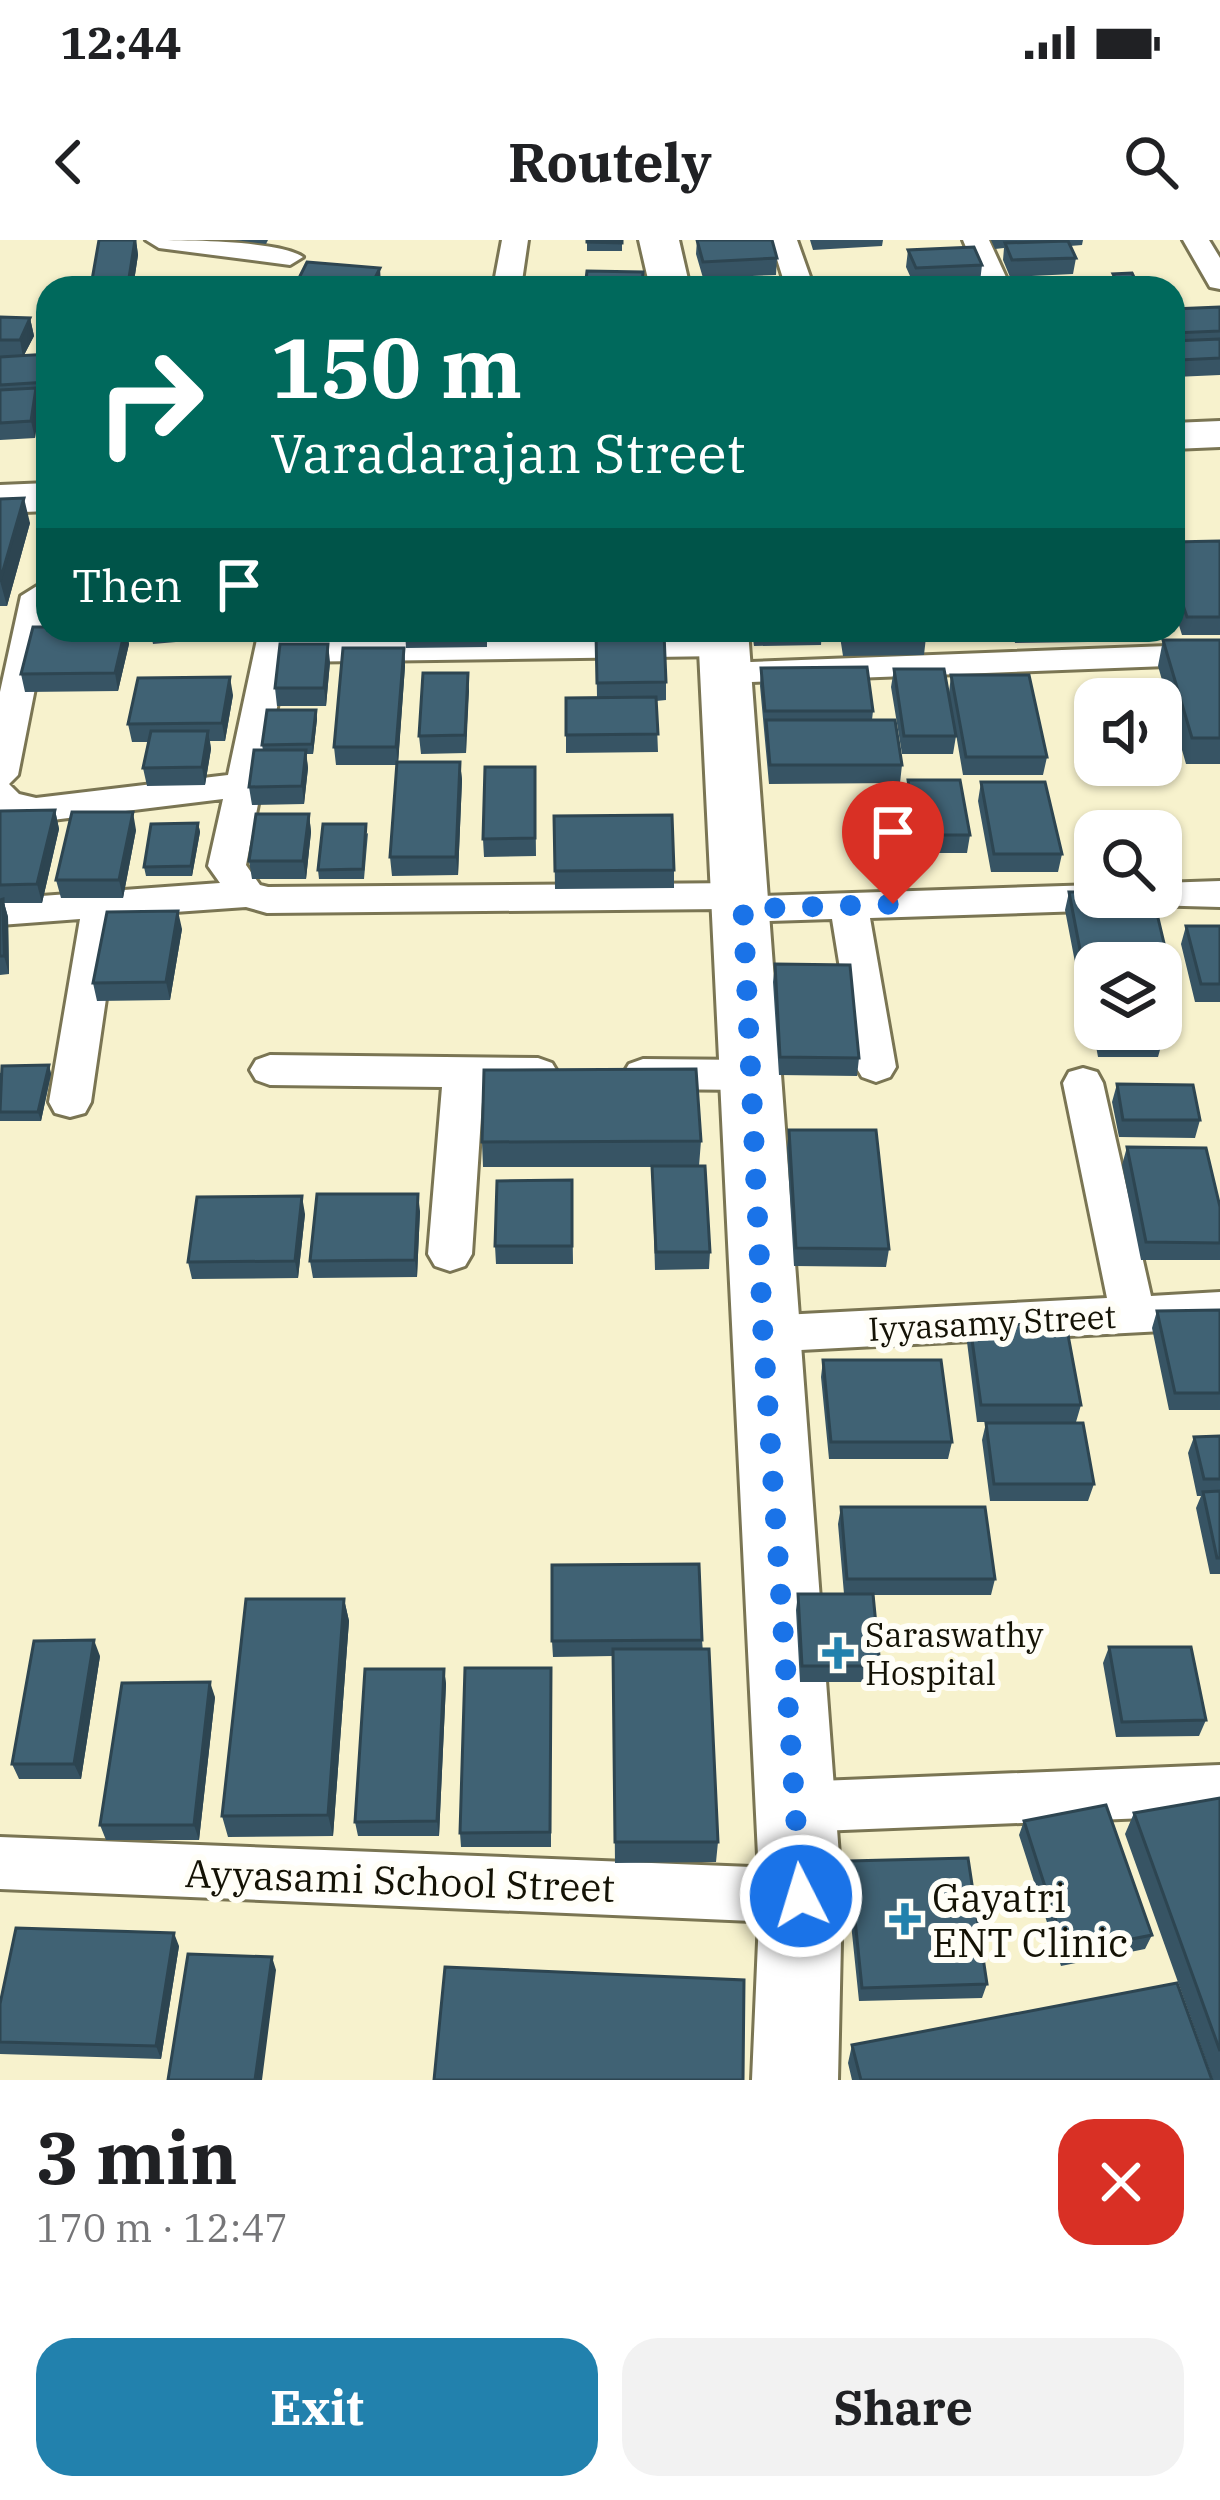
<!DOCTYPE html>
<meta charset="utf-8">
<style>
:root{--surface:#fff;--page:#f2f2f2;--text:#202124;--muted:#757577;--accent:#2281ad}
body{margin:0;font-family:"IBM Plex Serif",serif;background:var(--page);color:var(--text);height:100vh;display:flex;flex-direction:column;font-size:45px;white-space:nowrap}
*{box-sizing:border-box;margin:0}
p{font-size:39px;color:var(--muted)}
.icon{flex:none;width:66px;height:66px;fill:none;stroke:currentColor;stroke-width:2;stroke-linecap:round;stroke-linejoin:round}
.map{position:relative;height:1840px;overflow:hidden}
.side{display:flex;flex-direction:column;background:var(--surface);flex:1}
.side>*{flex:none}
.guide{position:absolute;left:36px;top:36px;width:1149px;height:366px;border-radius:36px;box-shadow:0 3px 9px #0004;background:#00695c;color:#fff;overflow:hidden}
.buttons{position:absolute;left:1074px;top:438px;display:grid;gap:24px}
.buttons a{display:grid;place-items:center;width:108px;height:108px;border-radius:24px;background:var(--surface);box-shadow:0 3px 9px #0004;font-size:60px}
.pin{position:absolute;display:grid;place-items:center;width:102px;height:102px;color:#fff;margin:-123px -51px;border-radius:50% 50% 50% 0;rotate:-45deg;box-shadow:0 0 12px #0007}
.pin .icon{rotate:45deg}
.me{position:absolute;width:132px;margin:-66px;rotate:355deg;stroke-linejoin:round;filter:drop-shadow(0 0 9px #0008)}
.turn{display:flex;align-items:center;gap:42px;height:252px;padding:0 36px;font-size:54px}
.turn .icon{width:156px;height:156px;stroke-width:2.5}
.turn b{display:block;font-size:84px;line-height:102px}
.then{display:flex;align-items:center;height:114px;padding:0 36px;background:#0003;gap:24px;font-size:45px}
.round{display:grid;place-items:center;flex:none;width:126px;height:126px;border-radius:36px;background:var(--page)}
.overview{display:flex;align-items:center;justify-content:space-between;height:204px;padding:0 36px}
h1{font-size:72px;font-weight:700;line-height:90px}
.cta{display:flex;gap:24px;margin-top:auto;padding:24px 36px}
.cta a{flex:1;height:138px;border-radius:36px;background:var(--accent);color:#fff;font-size:48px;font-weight:700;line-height:138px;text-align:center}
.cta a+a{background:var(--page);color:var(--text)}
.status{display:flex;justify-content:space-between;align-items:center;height:84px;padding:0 60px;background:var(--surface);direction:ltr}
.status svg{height:33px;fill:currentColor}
header{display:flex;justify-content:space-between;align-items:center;height:156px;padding:0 36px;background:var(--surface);font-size:54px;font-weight:700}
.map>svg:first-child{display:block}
</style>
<div class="status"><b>12:44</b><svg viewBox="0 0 49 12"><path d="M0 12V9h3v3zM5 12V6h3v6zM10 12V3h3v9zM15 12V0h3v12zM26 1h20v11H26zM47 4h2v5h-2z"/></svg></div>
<header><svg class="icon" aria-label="back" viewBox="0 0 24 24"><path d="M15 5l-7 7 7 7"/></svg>Routely<svg class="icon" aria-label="search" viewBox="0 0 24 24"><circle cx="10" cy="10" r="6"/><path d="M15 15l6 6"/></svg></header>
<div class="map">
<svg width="1220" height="1840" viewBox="0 0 1220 1840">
<rect width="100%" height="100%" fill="#f7f2cd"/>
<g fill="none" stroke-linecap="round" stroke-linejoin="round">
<defs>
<path id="street" d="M146,0c35,0 132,0 157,17l-13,8 -131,-17z
M502,0h26l-7,48h-28z
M771,0h26l17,48h-28z
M963,0h26l22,48h-28z
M1183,0h26l11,18v31l-10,-2z
M37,346l11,3v33l-30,153 -9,9 10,10 17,4 192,-23 31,-145h34l-3,12 434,-6 17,10 -17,10 -438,6 -40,203 14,20 8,2 474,-4 13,4 6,9 334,-11v12h38l-6,9 -13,4 -244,8 26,149 -6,10 -14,5 -14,-5 -6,-10 -24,-148 -89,3 -13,-4 -6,-9 -457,4 -21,-6 -128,9 -27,186 -6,11 -15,4 -15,-4 -6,-11 31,-183 -80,6v-26l220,-16 -12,-17 15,-67 -187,23 -36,-9v-121l21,-96z
M1220,404v20l-494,19 -12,-3 -5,-7 5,-7 12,-3z
M1220,641v26l-72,-2 -5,-8h18v-14z
M270,815l268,3 14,5 6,10 -6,10 -69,4 -11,167 -7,12 -15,5 -15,-5 -7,-12 14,-167 -172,-2 -14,-5 -6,-10 6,-10z
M643,819l108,1 14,5 6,10 -6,10 -14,5 -108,-1 -14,-5 -6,-10 6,-10z
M1083,828l14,4 6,11 48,213 69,-4v36l-457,24 -16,-5 -6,-13 6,-13 16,-5 344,-18 -44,-215 6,-11z
M1220,1525v50l-426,17 -19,-7 -7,-18 7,-18 19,-7z
M0,1597l801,32 19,8 8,19 -8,19 -19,8 -801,-34z"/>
<path id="secondary" d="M639,0h40l11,48h-40z
M1220,181v26l-47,2v-26z
M48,243v28l-48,2v-28z
M698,390h50l94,1266 -4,184h-86l8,-184z"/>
</defs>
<use href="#street" stroke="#7a7553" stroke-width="6"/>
<use href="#secondary" stroke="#7a7553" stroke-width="6"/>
<use href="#street" fill="#fff" fill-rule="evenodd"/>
<use href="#secondary" fill="#fff" fill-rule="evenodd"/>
</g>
<path fill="#375464" d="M136,0l2,15 -5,33h-39l-2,-8z
M235,0h33l-2,4z
M587,0h35v11h-35z
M697,0l80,18 -1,17 -73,3 -7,-24z
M810,0h73l-1,6 -69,4z
M991,0h92l-1,5 -12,1 6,12 -3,16 -63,3 -7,-17 1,-12 -9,1z
M908,10l74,15 -2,17 -66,3 -8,-18z
M1113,34l26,14h-25l-3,-6z
M1220,67v68l-45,2 -2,-4v-64z
M0,77l30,1 4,18 -10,19 24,-1v46h-9l-4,38 -35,2z
M0,259l30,24 -23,83h-7z
M1220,301v94h-38l-9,-29v-64z
M48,390h78l3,14 -11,47 -93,1 -4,-18z
M150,390h95v6l-92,8z
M321,390h78l-1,8 -76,1z
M405,390h82v17l-81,1z
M752,390h70l-1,15 -67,1z
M839,390h86l1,7 -2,18 -81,1z
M964,390h44l-2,10h-40z
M1012,390h78l-2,12 -73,1z
M596,394l70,48v18l-10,1 2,51 -92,1v-55l31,-1z
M1163,400h57v124h-34l-28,-98z
M404,408l1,18 -7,96h62l2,18 -4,95 -66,1 -2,-19 7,-92h-61l-2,-18z
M330,422l-4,44h-49l-2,-18z
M761,428l112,43 -1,9 30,45 -2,18 -131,1 -9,-98z
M894,429l62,67 -3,18h-51l-11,-67z
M468,433l-2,80 -45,1 -2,-18z
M951,435l96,82 -4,18h-80l-14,-82z
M233,455l-8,46h-15l1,8 -6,36 -58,1 -4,-18 5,-26h-16l-4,-18z
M316,470l1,9 -4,35h-7l2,14 -4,36 -52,1 -3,-18 14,-37 -1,-5z
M535,527l1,89 -52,1 -1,-18z
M908,540l62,55 -3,18h-54l-8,-55z
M981,542l81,72 -4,18h-67l-13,-71z
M55,570l4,19 -17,74h-38l4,14 1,57 -9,1v-164z
M309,574l2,18 -5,47h-54l-3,-18z
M554,576l120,54v18l-119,1z
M198,583l2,9 -8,44h-46l-2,-9z
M136,590l-13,68h-62l-5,-18z
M368,593l-4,46h-45l-1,-9z
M1069,652l99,68 -5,18h-2v-15h-66v15h-17l-13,-68z
M1186,686h34v76h-25l-14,-58z
M182,689l-12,71 -73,1 -4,-18z
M775,724l84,94 -2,18 -78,-1 -6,-93z
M1092,744h3v45h65l3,10 -5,18h-60l-10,-55z
M49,825l2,9 -10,47h-41v-48z
M1117,844l83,36 -5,18 -76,-1 -7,-35z
M789,890l100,119 -3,18 -92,-1 -7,-118z
M701,901l-2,25 11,86 -1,17 -54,1 -3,-103h-169l-1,-25z
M1127,907l93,60v53h-79l-19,-95z
M572,940l1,84h-77l-1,-18z
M420,971l-3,66 -104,1 -3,-17z
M305,974l-7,64 -106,1 -4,-17z
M1220,1070v100h-51l-17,-82 5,-17z
M970,1085l111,80 -5,17h-99l-10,-80z
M823,1120l129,82 -4,17h-119l-8,-82z
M986,1183l108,61 -6,17h-98l-8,-61z
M1220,1196v138h-10l-14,-66 5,-12h-4l-9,-43 6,-16z
M841,1267l154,72 -4,16h-117l6,71 -3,16h-77l-4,-72 2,-16h46l-6,-70z
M344,1359l5,22 -16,215 -105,1 -6,-21z
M702,1400l16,202 -2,20 -101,1 -2,-207 -60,1 -1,-16z
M1109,1407l97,73 -7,16 -83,1 -13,-74z
M100,1416l-19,123h-62l-7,-15z
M551,1428v179h-90l-1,-14z
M444,1429l2,15 -7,152h-81l-3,-14z
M215,1457l-16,143h-93l-6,-15z
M1220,1558v282h-7l-88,-246 9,-21z
M1024,1581l128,114 -7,14 -84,17 -42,-131z
M849,1621l138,123 -5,14 -123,3 -13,-126z
M179,1706l-18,113 -161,-5v-50z
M852,1805l360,35h-360l-4,-17z"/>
<path fill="#2d4551" d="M136,0l2,15 -5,33h-2l-2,-10z
M380,28l1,17 -2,3h-9z
M30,78l4,18 -11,21 -3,-17z
M36,148l4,17 -5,33 -4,-17z
M24,258l6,25 -23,83 -7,-25z
M125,390h1l3,14 -11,47 -3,-18z
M328,404l2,18 -4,44 -2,-18z
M404,408l1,18 -7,99 -2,-18z
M468,433l1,18 -3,62 -1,-18z
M230,437l3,18 -8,46 -3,-18z
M316,470l1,9 -4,35 -1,-10z
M208,491l3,18 -6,36 -3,-18z
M306,510l2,18 -4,36 -2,-18z
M460,522l2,18 -4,95 -2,-18z
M55,570l4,19 -17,74 -5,-19z
M133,572l3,18 -13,68 -4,-18z
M309,574l2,18 -5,47 -3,-18z
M198,583l2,9 -8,44 -1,-10z
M3,659l5,18 1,57 -5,-18z
M178,671l4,18 -12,71 -4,-18z
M49,825l2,9 -10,47 -3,-9z
M418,954l2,17 -3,66 -2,-17z
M302,956l3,18 -7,64 -3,-17z
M344,1359l5,22 -16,215 -5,-21z
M94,1400l6,16 -19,123 -7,-15z
M444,1429l2,15 -7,152 -2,-15z
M210,1442l5,15 -16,143 -5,-15z
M174,1693l5,13 -18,113 -5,-13z
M272,1717l4,13 -14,110h-7z"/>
<path fill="#406274" stroke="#2d4551" stroke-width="3" d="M99,0h36l-6,38 -37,2z
M587,0h35v3l-35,-1z
M697,0h75l5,18 -74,4z
M1068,1l8,17 -64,2 -7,-17z
M974,7l8,18 -66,3 -8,-18z
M307,22l73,6 -10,20h-76z
M587,31l56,1 -1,16h-57z
M1132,33l7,15h-19l-7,-14z
M1220,67v24l-47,2v-24z
M0,77l30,1 -10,22h-20z
M1220,99v19l-41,2 -6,-12v-7z
M48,114v28l-48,3v-28z
M36,148l-5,33 -31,2v-33z
M24,258l-24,83v-82z
M1220,301v76h-33l-14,-41v-34z
M33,387h15v3h77l-10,43 -94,1z
M843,390h82l1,7 -81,1z
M664,393l2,49 -69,1 -1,-49z
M1163,400h57v98h-28z
M280,404h48l-4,44h-49z
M343,408h61l-8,99h-62z
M867,427l6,44h-108l-4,-43z
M894,429h50l12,67h-52z
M423,433h45l-3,62 -46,1z
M951,435h78l18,82h-81z
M230,437l-8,46 -94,1 10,-46z
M656,457l2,37 -92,1v-37z
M267,470h49l-4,34 -50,1z
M766,480h129l7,45h-132z
M151,491h57l-6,36 -59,1z
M254,510h52l-4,36 -53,1z
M397,522h63l-4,95h-66z
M485,527h50v71l-52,1z
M908,540h52l10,55h-54z
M981,542h64l17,72h-68z
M55,570l-18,74 -37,1v-74z
M72,572h61l-14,68h-63z
M256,574h53l-6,47h-54z
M672,575l2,55 -119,1 -1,-55z
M198,583l-7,43 -47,1 7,-43z
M323,584h43l-3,45 -45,1z
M1069,652h26v5h58l15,63h-86z
M3,659l1,57h-4v-56z
M178,671l-12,71 -73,1 14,-71z
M1186,686h34v58h-19z
M775,724l75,1 9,93 -79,-1z
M1101,789h59l3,10h-60z
M49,825l-11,47h-38l2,-46z
M696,829l5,72 -219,1 2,-72z
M1117,844l76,1 7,35h-77z
M789,890h87l13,119 -93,-1z
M1127,907l79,1 14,59v36l-74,-1z
M652,926h53l5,86h-54z
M572,940v66h-77l2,-65z
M317,954h101l-3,66 -105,1z
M302,956l-7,65 -107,1 9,-65z
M1220,1070v83h-45l-18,-82z
M1066,1084l15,81h-100l-11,-80z
M823,1120h118l11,82h-121z
M986,1183h97l11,61h-100z
M1220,1196v43h-16l-10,-42z
M1220,1251v67h-3l-14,-66z
M841,1267h144l10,72h-148z
M699,1324l3,76 -150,1v-76z
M798,1354h75l7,72h-78z
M246,1359h98l-16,216 -106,1z
M94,1400l-20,124h-62l22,-123z
M1109,1407h82l15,73 -84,2z
M613,1409h96l9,193h-103z
M465,1428h86l-1,164 -90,1z
M365,1429h79l-7,152 -82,1z
M210,1442l-16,143h-94l22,-142z
M1220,1558v253l-86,-238z
M1106,1565l46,130 -86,17 -42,-131z
M968,1618l19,126 -125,4 -13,-127z
M16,1688l158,5 -18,113 -156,-4v-38z
M188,1714l84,3 -17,123h-87z
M445,1727l299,13 -1,100h-309z
M1177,1743l35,97h-351l-9,-35z"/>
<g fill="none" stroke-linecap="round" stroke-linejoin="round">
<path stroke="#1a73e8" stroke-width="21" stroke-dasharray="0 37.8" d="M801,1656l-38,-562 -20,-425 150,-5"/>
</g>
<g fill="#2281ad" stroke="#fffef7" stroke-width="4.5">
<path d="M832 1395h12v12h12v12h-12v12h-12v-12h-12v-12h12z"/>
<path d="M899 1661h12v12h12v12h-12v12h-12v-12h-12v-12h12z"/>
</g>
<g text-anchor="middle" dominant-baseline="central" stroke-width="12" stroke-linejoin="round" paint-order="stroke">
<g font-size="33" fill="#141205" stroke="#fffef7">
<text transform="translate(992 1082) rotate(-3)">Iyyasamy Street</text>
</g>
<g font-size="33" fill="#141205" stroke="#fffef7" text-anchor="start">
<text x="865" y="1394">Saraswathy<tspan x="865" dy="38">Hospital</tspan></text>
</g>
<g font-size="39" fill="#141205" stroke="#fffef7">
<text transform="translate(400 1640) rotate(2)">Ayyasami School Street</text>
</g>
<g font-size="39" fill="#141205" stroke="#fffef7" text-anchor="start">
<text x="932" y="1657">Gayatri<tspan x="932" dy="45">ENT Clinic</tspan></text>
</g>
</g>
</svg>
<div class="buttons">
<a><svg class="icon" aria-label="sound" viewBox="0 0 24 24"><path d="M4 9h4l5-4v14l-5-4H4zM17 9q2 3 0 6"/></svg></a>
<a><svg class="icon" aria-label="search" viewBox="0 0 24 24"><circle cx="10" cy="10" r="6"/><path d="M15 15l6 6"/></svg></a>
<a><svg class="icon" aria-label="layers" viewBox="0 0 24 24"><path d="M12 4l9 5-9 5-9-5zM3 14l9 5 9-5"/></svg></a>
</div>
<div class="pin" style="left:893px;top:664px;background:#d93025"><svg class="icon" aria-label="arrive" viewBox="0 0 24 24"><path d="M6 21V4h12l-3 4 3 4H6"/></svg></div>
<svg class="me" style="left:801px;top:1656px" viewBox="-20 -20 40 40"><circle r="17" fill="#1a73e8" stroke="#fff" stroke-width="3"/><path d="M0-11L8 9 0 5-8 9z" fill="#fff"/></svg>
<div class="guide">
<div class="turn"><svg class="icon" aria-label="right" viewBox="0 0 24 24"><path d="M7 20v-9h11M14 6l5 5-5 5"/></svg><div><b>150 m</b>Varadarajan Street</div></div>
<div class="then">Then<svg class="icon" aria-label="arrive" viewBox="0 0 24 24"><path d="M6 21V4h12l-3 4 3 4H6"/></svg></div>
</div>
</div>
<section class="side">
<div class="overview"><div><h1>3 min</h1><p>170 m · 12:47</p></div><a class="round" style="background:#d93025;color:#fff"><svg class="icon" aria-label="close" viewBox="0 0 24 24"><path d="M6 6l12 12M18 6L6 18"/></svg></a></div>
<div class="cta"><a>Exit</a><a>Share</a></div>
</section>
